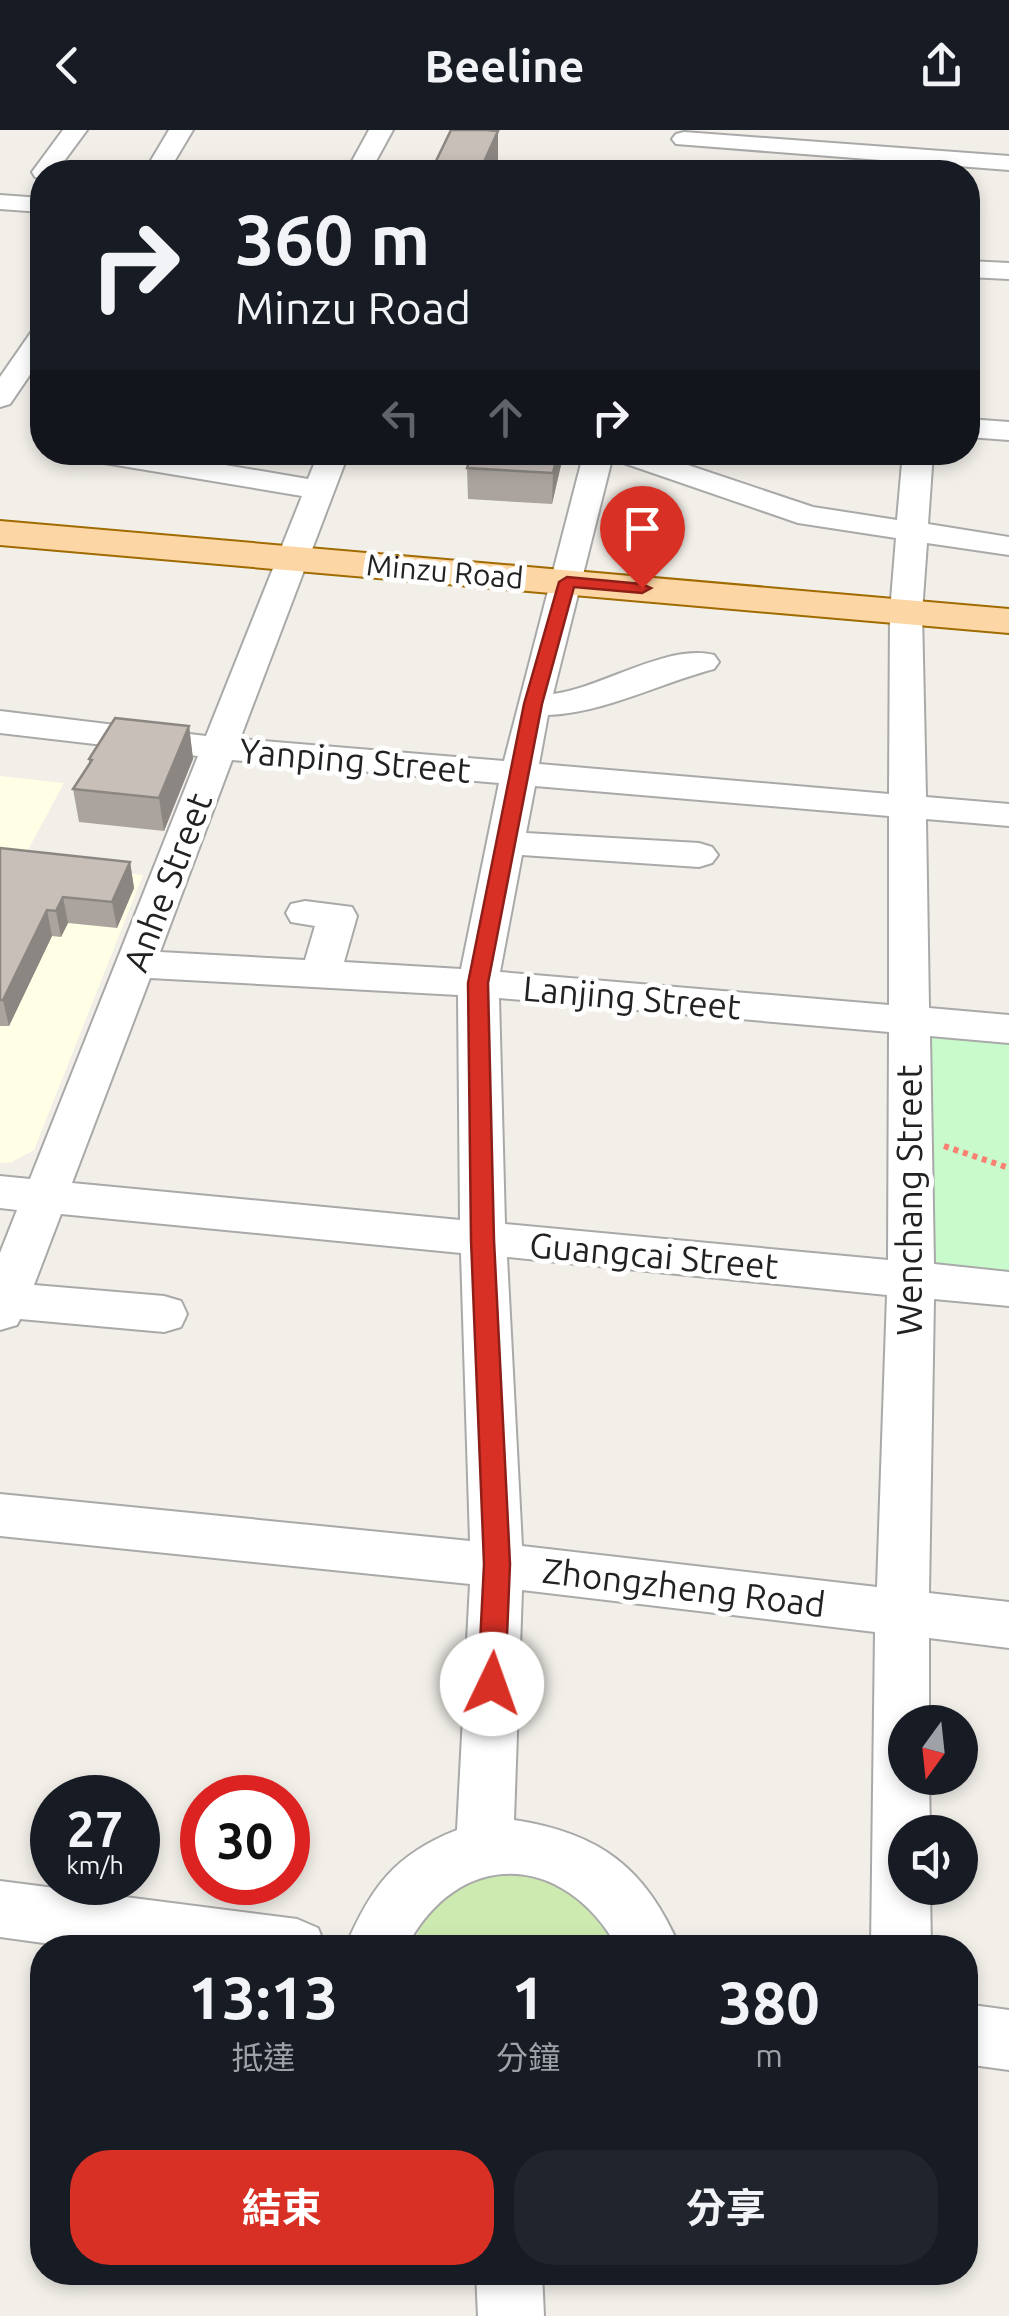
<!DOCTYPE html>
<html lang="zh-TW">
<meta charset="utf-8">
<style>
:root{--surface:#171b24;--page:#20242c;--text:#f1f3f6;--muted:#9ea1a6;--accent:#d93025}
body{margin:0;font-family:Ubuntu,"Noto Sans TC",sans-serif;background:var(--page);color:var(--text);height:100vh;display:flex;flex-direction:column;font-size:38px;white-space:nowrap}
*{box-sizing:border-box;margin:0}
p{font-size:32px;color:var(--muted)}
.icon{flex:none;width:55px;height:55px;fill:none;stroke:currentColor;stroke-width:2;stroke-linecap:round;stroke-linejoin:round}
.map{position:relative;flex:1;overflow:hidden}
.details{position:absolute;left:30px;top:1805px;width:948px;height:350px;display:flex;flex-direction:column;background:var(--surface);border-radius:40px;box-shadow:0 5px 15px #0003}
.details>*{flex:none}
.top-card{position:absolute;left:30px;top:30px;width:950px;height:305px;border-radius:40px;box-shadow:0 5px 15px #0003;background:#171b24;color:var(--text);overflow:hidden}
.needle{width:65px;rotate:195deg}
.tools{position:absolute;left:888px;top:1575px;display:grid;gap:20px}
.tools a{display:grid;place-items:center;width:90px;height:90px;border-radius:50%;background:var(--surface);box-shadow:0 5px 15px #0003;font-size:50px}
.speed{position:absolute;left:30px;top:1645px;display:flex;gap:20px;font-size:50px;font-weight:700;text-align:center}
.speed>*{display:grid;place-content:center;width:130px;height:130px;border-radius:50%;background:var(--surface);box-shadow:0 5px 15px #0003;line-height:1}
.speed small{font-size:25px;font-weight:400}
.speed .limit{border:15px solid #d22;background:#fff;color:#111}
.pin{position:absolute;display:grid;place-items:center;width:85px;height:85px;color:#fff;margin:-102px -42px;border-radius:50% 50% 50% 0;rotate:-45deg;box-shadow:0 0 10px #0007}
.pin .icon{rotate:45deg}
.me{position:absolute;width:110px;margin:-55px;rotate:3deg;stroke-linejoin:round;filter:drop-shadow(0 0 8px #0008)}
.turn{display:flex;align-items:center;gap:35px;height:210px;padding:0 40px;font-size:45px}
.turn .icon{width:130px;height:130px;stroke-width:2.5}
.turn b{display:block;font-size:70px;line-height:85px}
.lanes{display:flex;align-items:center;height:95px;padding:0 40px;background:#0003;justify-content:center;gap:50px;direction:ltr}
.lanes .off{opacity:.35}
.eta{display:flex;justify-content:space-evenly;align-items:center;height:170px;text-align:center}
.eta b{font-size:60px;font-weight:700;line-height:70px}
.button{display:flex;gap:20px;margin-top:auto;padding:20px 40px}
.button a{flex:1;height:115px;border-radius:40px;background:var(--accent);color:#fff;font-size:40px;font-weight:700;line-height:115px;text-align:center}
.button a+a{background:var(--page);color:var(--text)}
header{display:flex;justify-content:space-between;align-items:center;height:130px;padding:0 40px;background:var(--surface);font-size:45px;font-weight:700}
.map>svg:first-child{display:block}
</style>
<header><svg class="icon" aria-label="back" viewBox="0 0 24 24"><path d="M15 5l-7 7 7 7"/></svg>Beeline<svg class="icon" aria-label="share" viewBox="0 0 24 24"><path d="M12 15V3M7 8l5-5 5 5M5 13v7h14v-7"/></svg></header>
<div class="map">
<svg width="1009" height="2186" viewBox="0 0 1009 2186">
<rect width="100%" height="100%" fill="#f2efe9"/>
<path fill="#ffffe5" d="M0,646l64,7 -42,78 121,14 -109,275 -22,12 -12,1z"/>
<path fill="#cdebb0" d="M496,1743c54,0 102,20 121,74l-205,1c14,-43 44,-62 84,-75z"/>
<path fill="#c8facc" d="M930,899l79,7v243l-53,-7 -22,-9z"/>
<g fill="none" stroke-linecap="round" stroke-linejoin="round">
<defs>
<path id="minor" d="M63,0h24l-31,42h-14v7l-7,-2 -3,-5z
M169,0h24l-25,42h-24z
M369,0h24l-23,42h-24z
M684,2l325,24v14l-333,-26 -4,-5 4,-5z
M0,65l42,3v14l-42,-3z
M968,131l41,2v16l-41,-2z
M42,199v28l-32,47 -10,3v-30l32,-46z
M968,289l41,3v18l-41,-3z
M77,322h72l159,27 11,-27h30l-109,287 264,22 80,-309h65l164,55 84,13 6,-68h30l-5,72 81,13v18l-82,-12 -5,69 4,185 83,7v22l-83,-7 3,189 80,7v28l-79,-7 4,228 75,8v34l-75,-7 -5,294 80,9v46l-80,-10v84h-24v56h24l1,54h-25v56h25l1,60h-60l4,-316 -353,-42 -8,230c86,13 132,48 166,128h-62c-54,-97 -160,-101 -212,0h-61c25,-60 50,-94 112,-118l13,-246 -470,-48v-42l470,47 -9,-288 -400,-39 -27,71 130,11 17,5 6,13 -6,13 -17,5 -144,-13 -3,6 -17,5v-77l17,-43 -17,-2v-32l30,3 168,-423 -198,-23v-22l206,25 96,-240 -210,-35 -11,-3zM612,329l186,64 98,15 -6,74 -1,182 -350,-30 9,-49c56,-2 112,-32 166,-46l5,-7 -5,-7c-47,-12 -112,33 -161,39zM232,630l267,23 -38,186 -117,-7 13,-46 -5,-9 -47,-6 -14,3 -5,9 5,9 24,4 -10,34 -145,-8zM535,656l354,30v189l-389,-33 22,-117 177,12 13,-4 6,-8 -6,-8 -13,-4 -173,-10zM150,848l308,17 2,225 -388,-37zM499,868l390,34 -1,228 -383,-36zM507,1127l380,38 -10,292 -355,-41z
M0,1751l297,38 21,9 8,20h-246l-80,-11z
M965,1874l44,6v60l-44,-6z
M476,2142h66l2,44h-66z"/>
<path id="major" d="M0,391l1009,88v24l-1009,-88z"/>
</defs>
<use href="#minor" stroke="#a9a9a9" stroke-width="4"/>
<use href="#major" stroke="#a06b00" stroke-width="4"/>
<path stroke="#fa8072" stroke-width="6" stroke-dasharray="5 5" stroke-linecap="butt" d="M944,1016l65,22"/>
<use href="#minor" fill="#fff" fill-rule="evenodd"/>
<use href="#major" fill="#fcd6a4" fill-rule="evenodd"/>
</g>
<path fill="#aba49e" d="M451,0l47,37 -3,5h-59v-11z
M564,322l-12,52 -84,-5 -1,-31z
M189,596l4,33 -29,72 -85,-9 -6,-33 16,-26v-4z
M0,718l130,14 4,26 -17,40 -49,-5 -7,14 -9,-1 -43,90h-9z"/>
<path fill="#8b8681" d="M498,1v36l-3,5h-12v-8z
M558,322h6l-12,52 1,-31z
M189,596l4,33 -29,72 -5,-33z
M130,732l4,26 -17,40 -5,-26z
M63,767l5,26 -7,14 -5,-26z
M47,780l5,26 -43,90 -6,-26z"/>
<path fill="#c7bfb8" stroke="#8b8681" stroke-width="2.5" d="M451,0h35l12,1 -15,33 -47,-3z
M472,322h86l-5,21 -86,-5z
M115,588l74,8 -30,72 -86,-9 19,-29 -3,-1z
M0,718l130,14 -18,40 -49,-5 -7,14 -9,-1 -44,90h-3z"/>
<path fill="#d93025" stroke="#8d1f18" stroke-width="2.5" d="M567,447l75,7 9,4 -9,5 -68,-6 -32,117 -54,279 6,257 16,324 -5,120 -4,9 -9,3 -10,-3 -4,-9 6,-120 -13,-324 -3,-257 56,-279 35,-122z"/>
<g text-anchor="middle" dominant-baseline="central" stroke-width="10" stroke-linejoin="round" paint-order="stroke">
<g font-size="30" fill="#222" stroke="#fff">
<text transform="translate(445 441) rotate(5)">Minzu Road</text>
</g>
<g font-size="35" fill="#222" stroke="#fff">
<text transform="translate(355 630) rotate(5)">Yanping Street</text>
<text transform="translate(167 752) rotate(-69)">Anhe Street</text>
<text transform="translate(632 867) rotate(5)">Lanjing Street</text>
<text transform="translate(909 1070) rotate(-90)">Wenchang Street</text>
<text transform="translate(654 1125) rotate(5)">Guangcai Street</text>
<text transform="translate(684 1457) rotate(7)">Zhongzheng Road</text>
</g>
</g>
</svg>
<div class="tools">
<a><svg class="needle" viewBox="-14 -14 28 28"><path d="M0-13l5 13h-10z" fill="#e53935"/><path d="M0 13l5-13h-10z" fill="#9ea1a6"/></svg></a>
<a><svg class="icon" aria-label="sound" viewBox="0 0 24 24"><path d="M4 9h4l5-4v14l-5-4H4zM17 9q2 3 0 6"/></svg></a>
</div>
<div class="speed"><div>27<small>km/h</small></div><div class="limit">30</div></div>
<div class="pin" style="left:642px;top:458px;background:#d93025"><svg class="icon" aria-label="arrive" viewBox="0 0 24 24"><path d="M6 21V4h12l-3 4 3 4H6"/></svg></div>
<svg class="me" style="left:492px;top:1554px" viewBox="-20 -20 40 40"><circle r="19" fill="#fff"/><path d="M0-13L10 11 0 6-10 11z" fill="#d93025"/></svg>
<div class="top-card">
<div class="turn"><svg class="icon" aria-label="right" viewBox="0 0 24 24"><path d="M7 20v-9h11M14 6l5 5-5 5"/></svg><div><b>360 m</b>Minzu Road</div></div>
<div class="lanes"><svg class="icon off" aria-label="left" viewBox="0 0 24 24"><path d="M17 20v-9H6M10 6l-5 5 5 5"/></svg><svg class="icon off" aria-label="ahead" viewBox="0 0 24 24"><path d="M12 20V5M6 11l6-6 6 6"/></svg><svg class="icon" aria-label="right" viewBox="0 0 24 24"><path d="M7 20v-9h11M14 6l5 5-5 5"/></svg></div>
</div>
<section class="details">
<div class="eta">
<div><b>13:13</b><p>抵達</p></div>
<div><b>1</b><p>分鐘</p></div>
<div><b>380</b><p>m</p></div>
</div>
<div class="button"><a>結束</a><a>分享</a></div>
</section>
</div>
